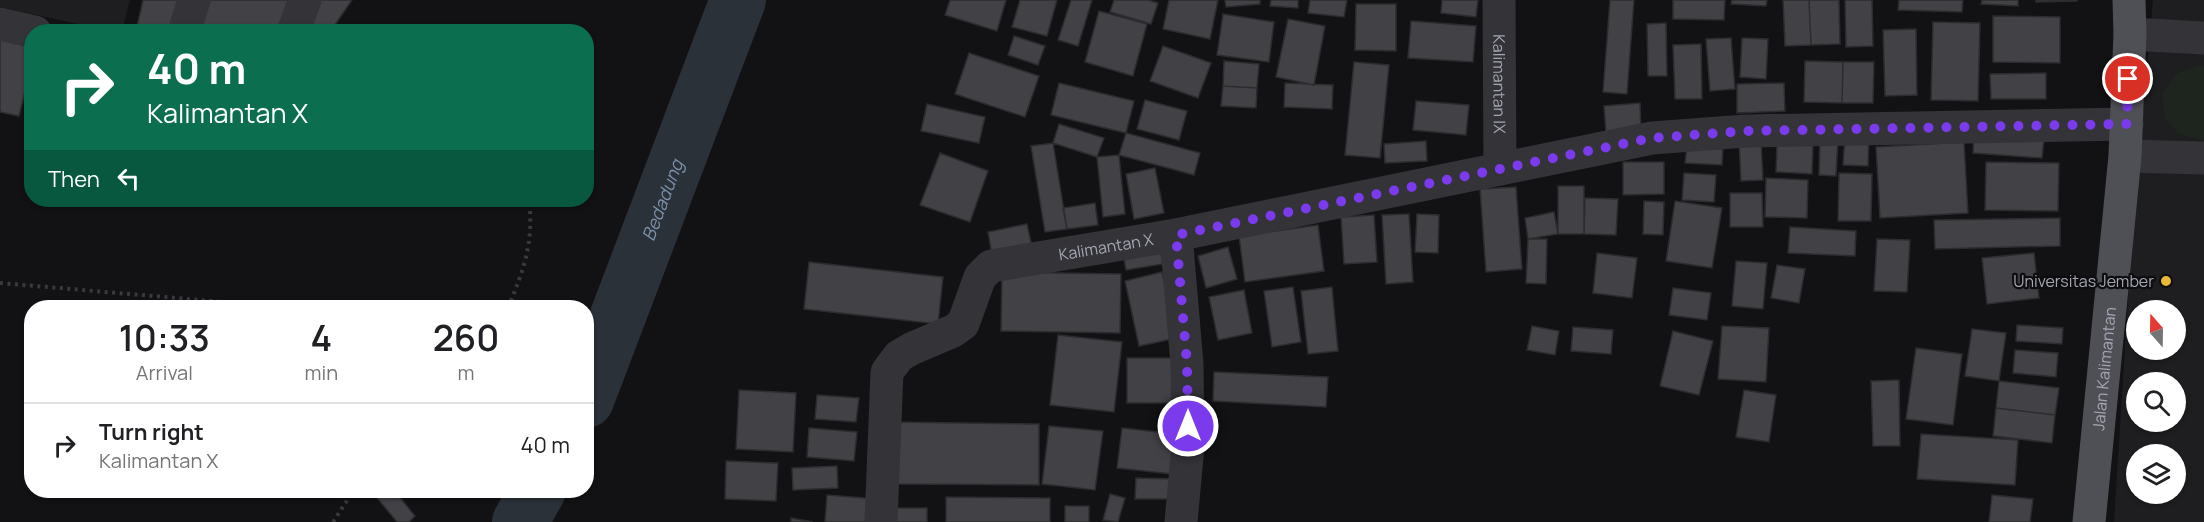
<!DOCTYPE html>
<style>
:root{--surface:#fff;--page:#f6f6f6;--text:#202124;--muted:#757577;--line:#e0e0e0}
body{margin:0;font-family:Manrope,sans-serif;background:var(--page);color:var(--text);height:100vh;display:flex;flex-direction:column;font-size:22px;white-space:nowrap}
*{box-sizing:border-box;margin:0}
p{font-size:20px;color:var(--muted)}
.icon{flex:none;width:33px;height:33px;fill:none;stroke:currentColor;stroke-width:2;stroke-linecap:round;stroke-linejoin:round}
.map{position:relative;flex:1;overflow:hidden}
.side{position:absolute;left:24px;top:300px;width:570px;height:198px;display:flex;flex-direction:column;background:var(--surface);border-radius:24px;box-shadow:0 2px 4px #0004}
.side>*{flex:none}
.top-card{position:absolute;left:24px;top:24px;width:570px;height:183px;border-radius:24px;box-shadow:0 2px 4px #0004;background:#0b6e4f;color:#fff;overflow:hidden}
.needle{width:39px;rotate:340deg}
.controls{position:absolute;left:2126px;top:300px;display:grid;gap:12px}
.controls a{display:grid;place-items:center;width:60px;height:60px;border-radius:50%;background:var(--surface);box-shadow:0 2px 4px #0004;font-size:30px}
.pin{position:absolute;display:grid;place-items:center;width:51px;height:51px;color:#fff;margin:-26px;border:3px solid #fff;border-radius:50%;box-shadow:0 2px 6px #0007}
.me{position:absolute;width:66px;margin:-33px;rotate:0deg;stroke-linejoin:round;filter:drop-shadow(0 0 4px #0008)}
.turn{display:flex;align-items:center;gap:21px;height:126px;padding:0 24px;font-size:27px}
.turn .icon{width:78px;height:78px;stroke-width:2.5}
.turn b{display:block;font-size:42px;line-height:51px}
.then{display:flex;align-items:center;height:57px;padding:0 24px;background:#0003;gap:12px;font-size:22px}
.eta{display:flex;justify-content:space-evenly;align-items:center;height:102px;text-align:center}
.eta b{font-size:36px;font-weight:600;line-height:42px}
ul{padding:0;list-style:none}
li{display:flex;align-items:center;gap:18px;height:84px;padding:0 24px;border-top:2px solid var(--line)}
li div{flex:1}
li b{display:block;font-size:22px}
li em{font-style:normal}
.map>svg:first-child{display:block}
</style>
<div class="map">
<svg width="2204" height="522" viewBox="0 0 2204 522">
<rect width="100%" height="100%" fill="#121113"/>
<path fill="#1e1d20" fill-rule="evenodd" d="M0,0h130l-8,31 -7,1 -115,-25z
M2153,0h51v522h-90l17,-271zM2136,310h39v40h-39zM2136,382h39v40h-39zM2136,454h39v40h-39z"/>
<path fill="#1e251f" d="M2198,65l6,2v73h-2l-23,-6 -15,-17 -1,-24 13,-19z"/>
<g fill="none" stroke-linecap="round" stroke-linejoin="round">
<g stroke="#2b3138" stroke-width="56">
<path id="s1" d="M586,400l152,-400"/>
<path d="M520,522l18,-32"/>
</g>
</g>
<path fill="#414146" stroke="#2c2c2f" stroke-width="1.5" d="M143,0h209l-22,32h-13l-33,-18 -6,18h-140l-2,-1z
M950,0h56l-9,31 -52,-16z
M1020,0h37l-10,36 -35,-9z
M1071,0h21l-14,46 -20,-6z
M1114,0h34l10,3 -7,21 -41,-12z
M1169,0h49l-8,39 -47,-10z
M1225,0h35v4l-34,3z
M1271,0h27v8l-28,-2z
M1310,0h37l-3,17 -36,-4z
M1442,0h36l-2,17 -35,-4z
M1610,0h24l-7,94 -24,-2z
M1673,0h52l-1,20 -51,-1z
M1732,0h35l-1,6 -35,-2z
M1783,0h26l2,45 -26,1z
M1809,0h30l1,44 -29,1z
M1845,0h27l1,46 -27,1z
M1899,0h64l-1,12 -64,-2z
M1982,0h36v6l-37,-2z
M2036,0h41v1l-41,1z
M1356,4h40v47l-41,-1z
M1099,11l48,13 -14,52 -48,-14z
M1223,14l51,8 -5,40 -52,-7z
M1993,16l67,1v46l-67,-1z
M1288,19l37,7 -11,59 -38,-8z
M1411,21l65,5 -3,36 -65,-4z
M1933,22l47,1 -2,78 -47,-1z
M1666,23l1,53h-19l-1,-52z
M1916,29l1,66 -32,1 -2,-66z
M0,36l32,7v21l-13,52 -19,-4z
M1014,36l31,10 -7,19 -30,-10z
M1731,38l4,51 -25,2 -4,-52z
M1742,38l26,1 -2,40 -26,-2z
M1701,44l1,55h-27l-2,-54z
M1163,46l48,17 -13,35 -48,-17z
M969,53l70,23 -14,41 -70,-23z
M1224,61l35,3 -2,24 -34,-2z
M1805,61l38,1 -1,41 -38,-1z
M1354,62l35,3 -9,93 -35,-3z
M1843,62h31l-1,41h-31z
M2046,73v26h-55l-1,-25z
M1059,83l75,18 -8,32 -75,-18z
M1285,83l48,2 -1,24 -48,-2z
M1784,83l1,28 -48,2v-29z
M1223,86l34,2 -1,20 -35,-2z
M1145,100l42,11 -8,29 -42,-11z
M1416,101l53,4 -3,30 -53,-5z
M1640,103l1,28 -35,2 -2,-27z
M927,104l58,13 -6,26 -58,-12z
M1059,124l45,14 -7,19 -44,-14z
M1126,133l74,20 -6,22 -75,-20z
M1974,133l70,6 -2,19 -69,-5z
M1845,135l24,1 -1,30 -25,-1z
M1820,137l18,1 -2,38 -17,-1z
M1761,140l2,40 -22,1 -2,-40z
M1426,141l1,20 -42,2 -1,-19z
M1964,142l4,71 -88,5 -4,-71z
M1053,143l14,86 -22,3 -14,-86z
M1777,143l36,2 -1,29 -36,-2z
M1687,146l36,3 -1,16 -37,-2z
M940,153l48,18 -18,51 -50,-17z
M1119,155l6,59 -22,3 -6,-60z
M1623,162h41v32l-41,1z
M1986,162l73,1 -1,48 -73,-1z
M1155,168l9,45 -30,6 -8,-45z
M1684,173l32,2 -2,27 -32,-2z
M1839,173l33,1 -1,47h-33z
M1766,178l42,2 -1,38 -42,-1z
M1558,186h26v48h-26z
M1516,187l6,82 -36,3 -6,-83z
M1730,193h32l1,34h-33z
M1585,198l33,1 -2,36 -32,-1z
M1644,201l20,1 -1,33 -20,-1z
M1675,201l47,7 -10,60 -46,-7z
M1095,203l3,22 -31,4 -4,-21z
M1554,212l4,22 -30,5 -3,-21z
M1409,214l4,68 -27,2 -4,-69z
M1417,214l22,1 -1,38 -23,-1z
M1374,215l3,47 -33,2 -3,-47z
M2060,218v28l-125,3 -1,-29z
M1027,224l5,23 -40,8 -4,-23z
M1318,225l6,46 -79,11 -6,-46z
M1790,227l66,4 -1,25 -67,-3z
M1528,239h19l-1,45 -20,-1z
M1877,239l33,1 -3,52 -33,-1z
M1159,242l4,22 -37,6 -4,-22z
M1228,247l9,32 -31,9 -8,-32z
M1597,253l40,5 -5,40 -39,-5z
M2034,253l5,45 -52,6 -5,-46z
M1736,261l31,2 -4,46 -31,-3z
M809,262l134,15 -5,47 -134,-15z
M1777,265l28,4 -6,34 -28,-5z
M1002,272l119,2 -1,59 -119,-2z
M1162,272l15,66 -38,8 -14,-65z
M1293,287l8,55 -29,5 -8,-56z
M1332,287l6,64 -30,3 -7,-63z
M1673,288l38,5 -4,27 -38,-5z
M1244,290l8,43 -34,7 -9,-43z
M2017,325l46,3 -1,16 -46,-3z
M1532,326l27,5 -4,24 -28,-5z
M1722,326l47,2 -3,54 -48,-3z
M1573,327l40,3 -2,24 -40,-3z
M1972,329l34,4 -7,48 -34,-5z
M1673,331l40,10 -14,54 -39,-9z
M1058,335l64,7 -8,70 -64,-7z
M1916,348l46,6 -9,71 -47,-6z
M2015,350l43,3 -2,24 -43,-4z
M1127,358h51l1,45h-52z
M1214,372l114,5 -2,30 -113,-6z
M1899,380l1,66h-27l-2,-65z
M1999,381l60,7 -4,27 -59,-7z
M739,390l57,3 -3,59 -57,-3z
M1744,390l32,5 -7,47 -33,-5z
M817,395l42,3 -3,24 -41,-3z
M1996,408l59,7 -3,28 -59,-7z
M891,422l148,2v61l-149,-1z
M1049,426l54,5 -8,59 -53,-6z
M809,428l48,4 -3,29 -47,-4z
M1122,428l54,6 -4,40 -55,-6z
M1921,434l97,6 -3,45 -98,-6z
M726,461l52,2 -2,38 -51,-2z
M837,466l1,22 -45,2 -1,-22z
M1136,478l40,1v20h-41z
M376,490h18l21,26 -6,6h-12l-24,-29z
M1110,494l15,4 -7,24 -15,-2z
M827,495l49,4 -2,23h-49z
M1992,495l41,4 -3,23h-41z
M946,497l104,1v24h-104z
M1065,506h24v16h-24z
M892,508h35v14h-35z
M791,518l22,4h-22z"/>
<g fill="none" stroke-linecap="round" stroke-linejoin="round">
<path stroke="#393a3e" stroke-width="4" stroke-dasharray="3 4.5" stroke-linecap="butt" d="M0,283l294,25
M508,308c16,-39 26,-66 21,-108
M333,522l21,-32"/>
<g stroke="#333338" stroke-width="33">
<path id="s2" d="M1499,0l1,169"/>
<path d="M0,24l35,8"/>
<path d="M184,32l10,-32"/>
<path d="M293,32l12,-32"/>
<path d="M2130,34l74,4"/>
<path d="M2125,156l79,2"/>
<path d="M1176,235l11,129 1,82 -7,76"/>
<path id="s3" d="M881,522l6,-150 12,-16 12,-7 42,-18 10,-7 17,-47 11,-11 185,-31 476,-97 94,-7 381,-7"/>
</g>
<path stroke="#4f5056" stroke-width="33" id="s4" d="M2089,522l36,-366 5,-122 -1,-34"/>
</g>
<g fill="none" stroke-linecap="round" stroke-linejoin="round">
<path stroke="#7c3aed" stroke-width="10" stroke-dasharray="0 18" d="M1188,426l-1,-62 -11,-129 476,-97 94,-7 381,-7 1,-45"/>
</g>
<circle fill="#e7b936" stroke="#0d0c0e" stroke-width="2" cx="2166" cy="281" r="6"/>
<g text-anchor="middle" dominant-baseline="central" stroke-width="4.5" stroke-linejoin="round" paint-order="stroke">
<g font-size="16" fill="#a4a7b3" stroke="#0d0c0e">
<text stroke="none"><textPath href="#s2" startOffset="84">Kalimantan IX</textPath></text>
<text stroke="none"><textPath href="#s3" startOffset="424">Kalimantan X</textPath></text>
<text stroke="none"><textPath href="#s4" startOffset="154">Jalan Kalimantan</textPath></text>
</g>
<g font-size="16" fill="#a4a7b3" stroke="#0d0c0e" text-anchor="end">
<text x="2154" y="281">Universitas Jember</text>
</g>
<g font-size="18" font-style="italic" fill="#7c92ac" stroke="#0d0c0e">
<text stroke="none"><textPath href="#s1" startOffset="214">Bedadung</textPath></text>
</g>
</g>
</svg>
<div class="controls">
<a><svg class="needle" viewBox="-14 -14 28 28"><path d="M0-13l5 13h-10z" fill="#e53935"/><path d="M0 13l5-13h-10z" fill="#757577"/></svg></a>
<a><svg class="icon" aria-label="search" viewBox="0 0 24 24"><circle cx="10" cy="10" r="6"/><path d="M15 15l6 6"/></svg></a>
<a><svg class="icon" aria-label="layers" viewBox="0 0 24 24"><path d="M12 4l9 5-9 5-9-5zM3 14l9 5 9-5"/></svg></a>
</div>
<div class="pin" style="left:2128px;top:79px;background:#d93025"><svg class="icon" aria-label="arrive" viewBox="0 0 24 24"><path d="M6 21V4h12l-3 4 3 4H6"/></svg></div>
<svg class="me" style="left:1188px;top:426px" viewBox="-20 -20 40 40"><circle r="17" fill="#7c3aed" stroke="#fff" stroke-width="3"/><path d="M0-11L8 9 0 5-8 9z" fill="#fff"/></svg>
<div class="top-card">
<div class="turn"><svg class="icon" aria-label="right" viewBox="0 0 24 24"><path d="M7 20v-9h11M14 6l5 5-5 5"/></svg><div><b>40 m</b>Kalimantan X</div></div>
<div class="then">Then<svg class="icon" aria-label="left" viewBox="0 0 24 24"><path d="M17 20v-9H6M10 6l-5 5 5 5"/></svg></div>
</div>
<section class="side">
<div class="eta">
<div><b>10:33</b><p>Arrival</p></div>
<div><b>4</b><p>min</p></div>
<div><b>260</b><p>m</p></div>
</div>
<ul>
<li><svg class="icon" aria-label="right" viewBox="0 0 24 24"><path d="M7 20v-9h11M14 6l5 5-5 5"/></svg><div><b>Turn right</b><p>Kalimantan X</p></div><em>40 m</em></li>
</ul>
</section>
</div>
